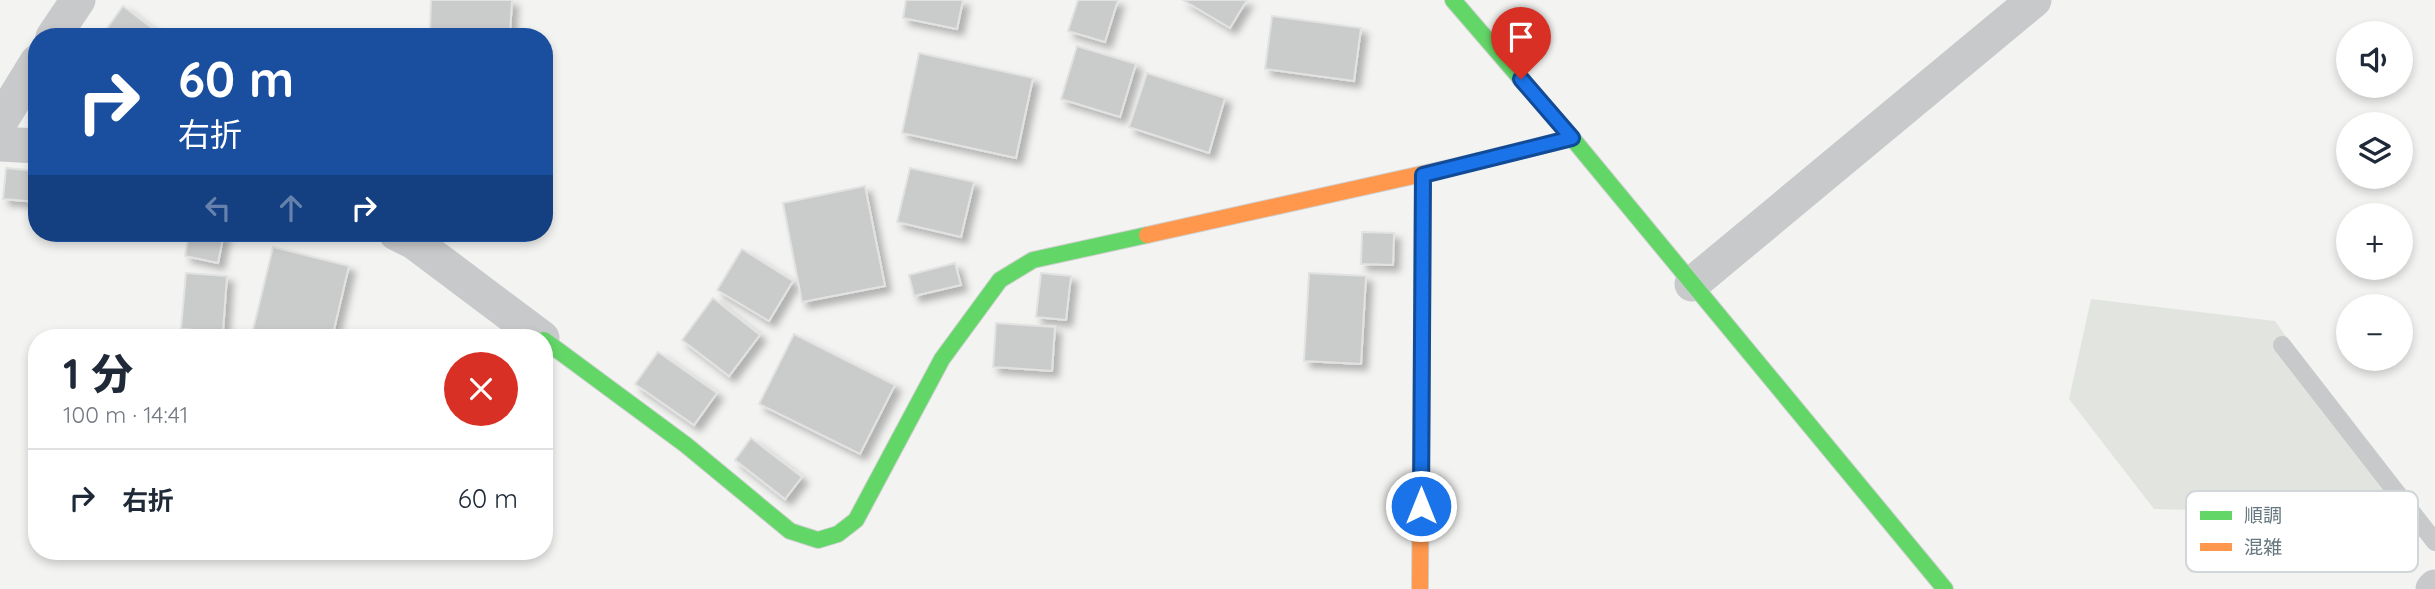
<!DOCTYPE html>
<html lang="ja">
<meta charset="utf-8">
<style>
:root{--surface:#fff;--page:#f6f6f7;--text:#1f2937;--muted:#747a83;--line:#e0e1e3}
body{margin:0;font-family:Quicksand,"Noto Sans JP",sans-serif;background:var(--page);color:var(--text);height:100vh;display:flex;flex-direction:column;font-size:26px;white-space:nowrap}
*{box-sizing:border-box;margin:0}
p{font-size:23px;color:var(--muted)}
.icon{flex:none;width:38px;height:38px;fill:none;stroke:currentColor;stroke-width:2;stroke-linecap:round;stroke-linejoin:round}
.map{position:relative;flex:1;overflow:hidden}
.sheet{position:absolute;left:28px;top:329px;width:525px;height:231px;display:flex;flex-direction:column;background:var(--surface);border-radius:28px;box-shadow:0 4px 10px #0003}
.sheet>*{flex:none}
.guide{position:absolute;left:28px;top:28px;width:525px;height:214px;border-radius:28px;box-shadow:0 4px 10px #0003;background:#1a4fa0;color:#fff;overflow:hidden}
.fabs{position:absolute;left:2336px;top:21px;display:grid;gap:14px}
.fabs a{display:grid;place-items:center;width:77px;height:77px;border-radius:50%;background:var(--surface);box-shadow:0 4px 10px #0003;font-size:35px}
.pin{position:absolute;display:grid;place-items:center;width:60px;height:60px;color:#fff;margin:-72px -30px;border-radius:50% 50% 50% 0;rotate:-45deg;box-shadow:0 0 7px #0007}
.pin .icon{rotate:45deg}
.me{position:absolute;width:77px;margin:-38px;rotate:0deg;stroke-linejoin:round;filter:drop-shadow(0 0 5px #0008)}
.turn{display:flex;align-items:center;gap:24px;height:147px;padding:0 35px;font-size:32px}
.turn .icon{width:91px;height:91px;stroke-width:2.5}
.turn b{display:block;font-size:49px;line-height:60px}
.lanes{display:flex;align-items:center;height:66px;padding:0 35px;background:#0003;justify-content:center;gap:35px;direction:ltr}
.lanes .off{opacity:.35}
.round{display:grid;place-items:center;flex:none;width:74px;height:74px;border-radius:37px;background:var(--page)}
.head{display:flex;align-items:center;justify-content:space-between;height:119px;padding:0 35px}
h1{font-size:42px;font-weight:800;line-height:52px}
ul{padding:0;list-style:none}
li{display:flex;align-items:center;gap:21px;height:98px;padding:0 35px;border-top:2px solid var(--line)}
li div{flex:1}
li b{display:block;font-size:26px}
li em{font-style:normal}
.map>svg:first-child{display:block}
</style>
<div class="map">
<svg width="2435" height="589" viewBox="0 0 2435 589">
<defs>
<filter id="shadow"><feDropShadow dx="6" dy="6" stdDeviation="3.5" flood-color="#0004"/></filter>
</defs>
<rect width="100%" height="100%" fill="#f3f3f2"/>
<path fill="#e2e5df" d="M2091,299l184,22 141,195 -262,-7 -85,-110z"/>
<path fill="#cacbcb" stroke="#e2e2e2" stroke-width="2" filter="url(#shadow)" d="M431,0h81l-2,34 -80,-4z
M906,0h57l-6,29 -54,-11z
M1078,0h40l-13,42 -37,-11z
M1183,0h64l-17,28z
M123,6l37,28 -2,3h-57z
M1272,16l89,12 -7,53 -89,-12z
M1077,46l59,18 -16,53 -59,-18z
M919,53l114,25 -17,80 -114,-25z
M1147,73l78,25 -16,55 -80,-26z
M6,168l31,3v31l-34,-3z
M910,168l64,14 -13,55 -64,-15z
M865,186l20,100 -83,16 -19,-99z
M1362,232l32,1 -1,32 -32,-1z
M189,233h35l-6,30 -33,-7z
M273,247l76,19 -17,72h-81z
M742,249l51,32 -24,40 -52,-31z
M955,263l6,22 -47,11 -5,-21z
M186,273l41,3 -4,56 -42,-3z
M1041,273l30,3 -5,44 -30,-3z
M1309,273l57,3 -5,88 -57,-3z
M713,298l47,37 -31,41 -47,-36z
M996,323l59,4 -3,44 -59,-4z
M794,334l101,51 -35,69 -101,-50z
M658,352l59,41 -23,32 -59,-41z
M751,438l51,39 -17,22 -50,-39z"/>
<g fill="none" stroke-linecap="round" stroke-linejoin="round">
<defs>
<path id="fast" d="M1453,0l119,138 373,451
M1458,166l114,-28
M544,340l142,105 104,86 28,9 20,-6 18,-14 86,-161 58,-79 33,-20 114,-25"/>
<path id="slow" d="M1147,235l311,-69
M1420,589l3,-414"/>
</defs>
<use href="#fast" stroke="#cfd0d0" stroke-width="18"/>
<use href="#slow" stroke="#cfd0d0" stroke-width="18"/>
<path stroke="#c8c9ca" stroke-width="18" d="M2282,345l153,197"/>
<path stroke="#c8c9ca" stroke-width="35" d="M53,37l25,-37
M0,122l37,-60
M0,144l37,2
M396,233l18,9 128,96
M1692,284l342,-284
M2433,589l2,-2"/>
<use href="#fast" stroke="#63d668" stroke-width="16"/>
<use href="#slow" stroke="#ff974d" stroke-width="16"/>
</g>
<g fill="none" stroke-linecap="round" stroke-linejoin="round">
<defs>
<path id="route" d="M1421,506l2,-331 149,-37 -51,-59"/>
</defs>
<use href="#route" stroke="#114b97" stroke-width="18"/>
<use href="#route" stroke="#1a73e8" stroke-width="12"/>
</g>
<rect x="2186" y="491" width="232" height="81" rx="10" fill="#fff" stroke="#d1d6d9" stroke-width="2"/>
<rect x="2200" y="511" width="32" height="9" fill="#63d668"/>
<rect x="2200" y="543" width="32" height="8" fill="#ff974d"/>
<g font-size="19" fill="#66777f">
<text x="2244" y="522">順調</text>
<text x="2244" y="554">混雑</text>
</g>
</svg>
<div class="fabs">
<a><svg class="icon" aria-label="sound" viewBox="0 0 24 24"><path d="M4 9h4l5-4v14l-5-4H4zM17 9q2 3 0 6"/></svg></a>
<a><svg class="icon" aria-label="layers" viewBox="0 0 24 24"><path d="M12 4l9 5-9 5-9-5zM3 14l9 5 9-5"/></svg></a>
<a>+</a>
<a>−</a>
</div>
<div class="pin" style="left:1521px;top:79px;background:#d93025"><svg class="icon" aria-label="arrive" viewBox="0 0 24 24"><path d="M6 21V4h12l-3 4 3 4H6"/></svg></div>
<svg class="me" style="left:1421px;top:506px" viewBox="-20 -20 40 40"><circle r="17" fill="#1a73e8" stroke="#fff" stroke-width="3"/><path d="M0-11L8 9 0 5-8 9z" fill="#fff"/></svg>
<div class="guide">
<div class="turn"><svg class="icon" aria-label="right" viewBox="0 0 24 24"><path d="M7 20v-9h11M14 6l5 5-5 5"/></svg><div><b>60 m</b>右折</div></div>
<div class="lanes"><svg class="icon off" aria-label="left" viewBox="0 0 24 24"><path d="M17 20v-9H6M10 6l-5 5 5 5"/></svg><svg class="icon off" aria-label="ahead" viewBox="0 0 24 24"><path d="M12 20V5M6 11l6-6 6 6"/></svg><svg class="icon" aria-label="right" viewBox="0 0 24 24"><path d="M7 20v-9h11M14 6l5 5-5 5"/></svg></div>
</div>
<section class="sheet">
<div class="head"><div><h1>1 分</h1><p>100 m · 14:41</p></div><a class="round" style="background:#d93025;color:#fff"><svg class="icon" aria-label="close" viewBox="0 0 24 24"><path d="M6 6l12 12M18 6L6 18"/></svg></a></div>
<ul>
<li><svg class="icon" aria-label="right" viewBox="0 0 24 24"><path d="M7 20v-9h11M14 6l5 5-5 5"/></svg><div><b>右折</b></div><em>60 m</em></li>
</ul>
</section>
</div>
